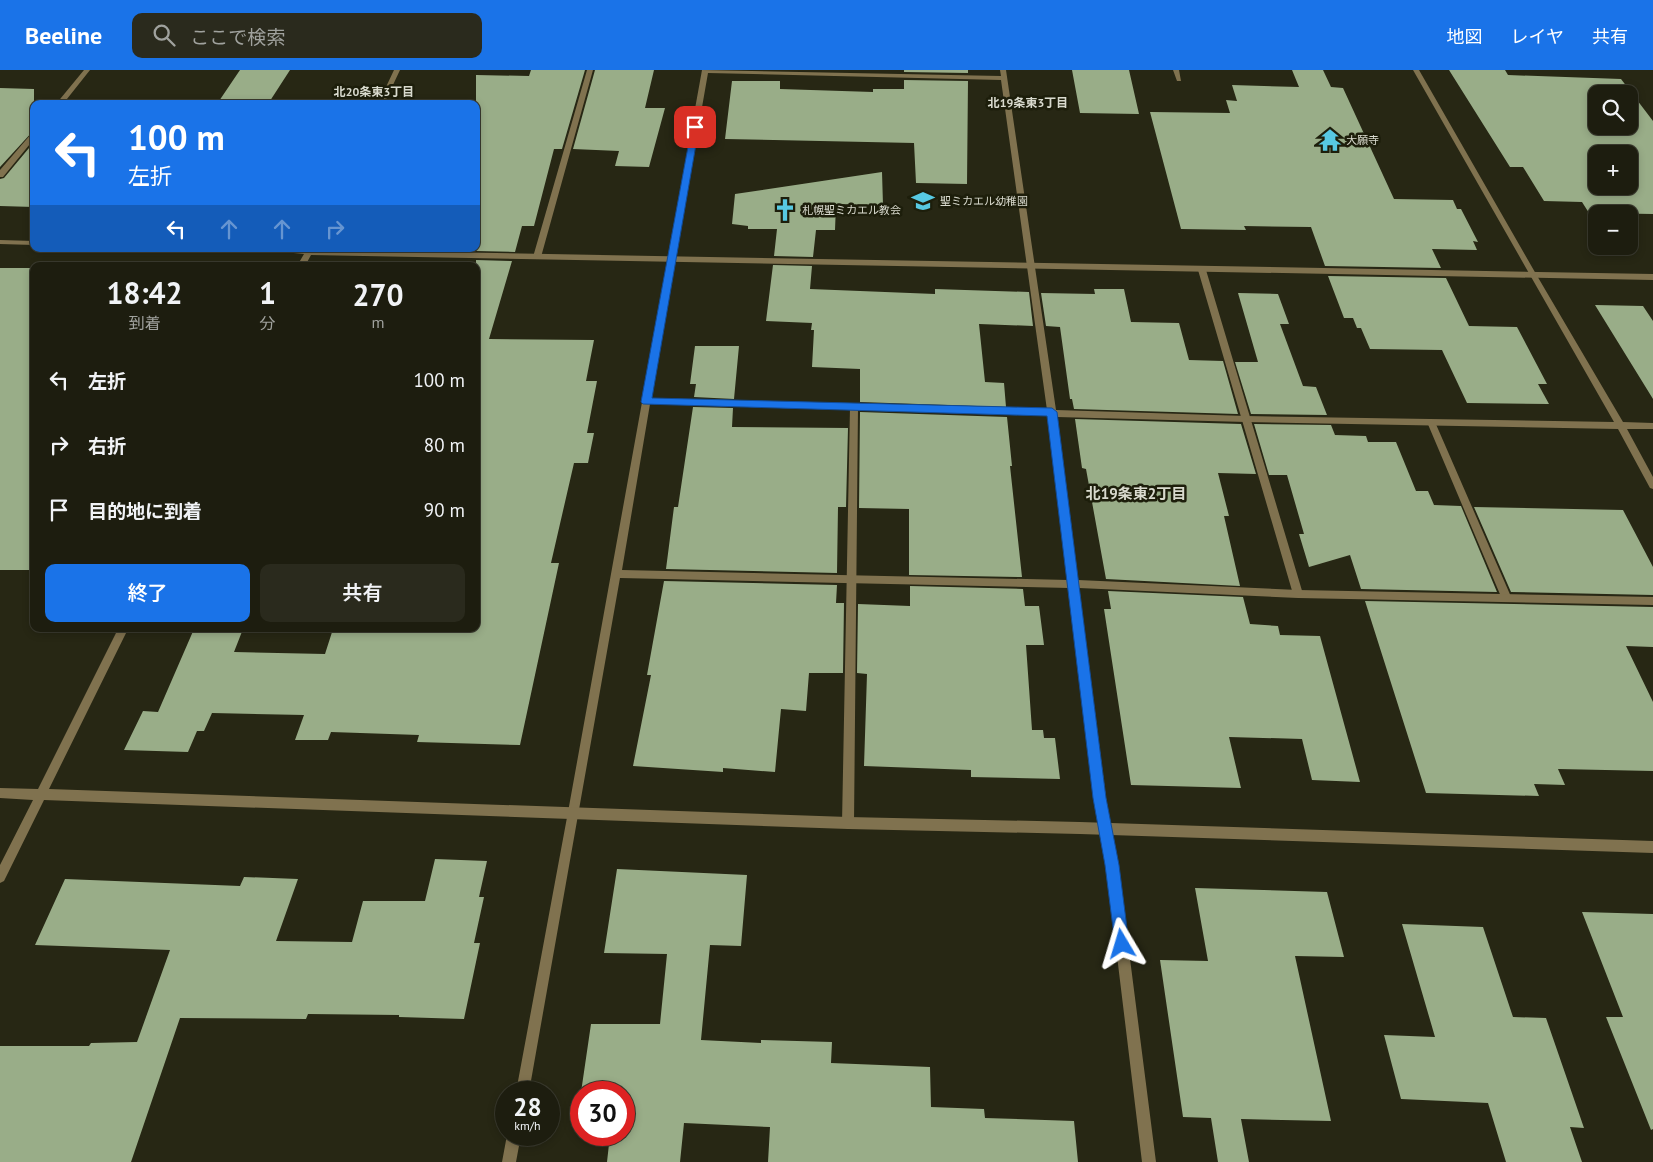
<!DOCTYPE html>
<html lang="ja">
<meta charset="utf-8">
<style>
:root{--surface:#1d1d0f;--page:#2a2a1d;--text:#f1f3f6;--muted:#a0a29e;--line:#3b3b2f;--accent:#1a73e8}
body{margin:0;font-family:"PT Sans","Noto Sans JP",sans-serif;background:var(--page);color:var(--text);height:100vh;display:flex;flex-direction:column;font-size:19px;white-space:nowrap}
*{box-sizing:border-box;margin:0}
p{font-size:16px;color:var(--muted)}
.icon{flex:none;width:28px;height:28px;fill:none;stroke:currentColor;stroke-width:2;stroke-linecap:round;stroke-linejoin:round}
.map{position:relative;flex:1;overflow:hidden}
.drawer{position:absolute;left:30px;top:192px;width:450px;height:370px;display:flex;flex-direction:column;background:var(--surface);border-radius:10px;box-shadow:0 2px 8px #0003,0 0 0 1px var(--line)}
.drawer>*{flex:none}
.banner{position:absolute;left:30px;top:30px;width:450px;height:152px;border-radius:10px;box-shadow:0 2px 8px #0003,0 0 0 1px var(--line);background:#1a73e8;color:#fff;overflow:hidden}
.buttons{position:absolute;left:1588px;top:15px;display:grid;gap:10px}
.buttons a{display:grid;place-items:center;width:50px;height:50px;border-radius:10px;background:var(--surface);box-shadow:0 2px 8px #0003,0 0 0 1px var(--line);font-size:25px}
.speed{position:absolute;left:495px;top:1011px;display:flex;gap:10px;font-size:25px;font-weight:700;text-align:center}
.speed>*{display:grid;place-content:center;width:65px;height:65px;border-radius:50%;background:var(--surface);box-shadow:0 2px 8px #0003,0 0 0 1px var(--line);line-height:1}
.speed small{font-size:12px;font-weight:400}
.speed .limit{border:8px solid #d22;background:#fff;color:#111}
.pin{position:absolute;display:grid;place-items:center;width:42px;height:42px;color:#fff;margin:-21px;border-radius:10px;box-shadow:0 2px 8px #0006}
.me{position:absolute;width:55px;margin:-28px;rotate:353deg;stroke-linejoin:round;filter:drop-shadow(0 0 4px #0008)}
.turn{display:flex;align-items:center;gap:18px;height:105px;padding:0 15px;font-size:22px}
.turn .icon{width:65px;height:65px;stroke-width:2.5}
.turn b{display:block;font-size:35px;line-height:42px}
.lanes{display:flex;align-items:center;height:48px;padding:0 15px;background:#0003;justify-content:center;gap:25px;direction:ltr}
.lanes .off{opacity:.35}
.eta{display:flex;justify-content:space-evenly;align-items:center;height:85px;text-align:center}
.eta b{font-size:30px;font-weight:600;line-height:35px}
.button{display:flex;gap:10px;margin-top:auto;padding:10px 15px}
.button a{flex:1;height:58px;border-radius:10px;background:var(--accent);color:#fff;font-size:20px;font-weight:600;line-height:58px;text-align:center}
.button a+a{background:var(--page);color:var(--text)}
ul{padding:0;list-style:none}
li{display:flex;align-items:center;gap:15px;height:65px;padding:0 15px}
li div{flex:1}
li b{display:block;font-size:19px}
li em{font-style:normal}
header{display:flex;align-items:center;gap:30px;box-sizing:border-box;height:70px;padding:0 25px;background:var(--accent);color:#fff}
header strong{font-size:24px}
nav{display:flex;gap:28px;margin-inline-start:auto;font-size:18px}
.search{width:350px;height:45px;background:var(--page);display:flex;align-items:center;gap:12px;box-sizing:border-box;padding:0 18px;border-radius:10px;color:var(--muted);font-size:19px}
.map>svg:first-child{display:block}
</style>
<header>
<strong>Beeline</strong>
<div class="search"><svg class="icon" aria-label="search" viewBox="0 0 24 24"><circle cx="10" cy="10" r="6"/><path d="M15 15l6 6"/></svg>ここで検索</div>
<nav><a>地図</a><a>レイヤ</a><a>共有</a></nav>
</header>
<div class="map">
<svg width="1653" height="1092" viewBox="0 0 1653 1092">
<rect width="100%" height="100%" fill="#272714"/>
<path fill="#99ad88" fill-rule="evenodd" d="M240,0h50l-22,34h-51z
M531,0h54l-23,79h-8l-20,77h-12l-7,26 -39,-1v-176l53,1z
M595,0h59l-9,38h20l-16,59 -34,-1 4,-15 -46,-2z
M904,0h64v3l-64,-1z
M1072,0h57l10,44 -59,-1z
M1292,0h31l8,17 12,1 51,111 59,1 4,9h4l17,33 -5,-1 4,9 -45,-1 9,19 -116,-2 -14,-39 -67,-1 2,4 -65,-1 -31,-117 80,1 -4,-13 11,1 -5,-16 67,2z
M1449,0h56l3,5 113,4 32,42v93l-64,-1 -7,-11 -38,-1 -21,-34h-13zM1596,24h33v32h-33zM1596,84h33v32h-33z
M904,10l64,1 -1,103 -51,-1 -2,-40 -189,-4 7,-58h48v8l93,3v-3h31z
M0,18l34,1v41l-34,37z
M34,72v65l-34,-1v-27l4,-1z
M882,102l1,33 -47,-1 -1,26h-19l-3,27 -39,-1 3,-27h-29v-3l-16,-2 3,-30z
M476,190l36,1 -23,78 105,1 -8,41h11l-10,52h7l-6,30h-14l-23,100h8l-39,182 -103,-3 2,-7 -88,-3 -3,8h-33l9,-25 -92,-2 -8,18h-7l-9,21 -64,-2 19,-39 15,1 36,-83h49l-9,23 91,2 8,-25h143z
M773,195l39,1 -2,23 125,5v-5l94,3 4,34 -54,-2 6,58 19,1 2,24 -146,-5v-33l-48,-2 2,-37h-3l1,-7 -46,-2z
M0,198h34v302h-34z
M1328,206l118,2 23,48 48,1 30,57h-9l11,20 -82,-1 -25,-53 -72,-1 -9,-21h-4l-4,-10h-9z
M1094,219h30l7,33 48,1 10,37 34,1 15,53 -164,-5 -2,-10h-2l-10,-72 -14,-1 -5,-33 54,1z
M1238,223l40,1 11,30h-9l23,62 13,1 11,28 -76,-1 -16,-52h23z
M1595,235l48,1 10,15v78z
M695,276h44l-5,53 -40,-2 2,-13h-6z
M693,337l40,1 -1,19 116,1 -2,79h-8l-1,66 -171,-4 8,-62h4z
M860,342l147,5 5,49h-2l12,111 -113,-2v-66l-50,-1z
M1075,349l166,5 15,50 -38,-1 11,43h-5l16,70 -134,-7 -20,-110 -4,-1z
M1254,354l77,1 4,10 31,1 2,6h28l20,49h12l6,14 27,1 36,86 -136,-3 -11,-34 -41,12 -10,-33h5l-17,-59h-18z
M1474,437l149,3 30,57v28l-142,-3z
M664,511l173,4 -1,18h8l-1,70h-34l-3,38 -25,-2 -6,63 -52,-4v4l-90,-6 18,-91h-4z
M910,516l113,3 2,17h14l5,39h-18l6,85h11l1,8h11l5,41 -89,-2v-7l-107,-4 3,-92 -10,-1 1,-69 52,2z
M1108,521l135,6 7,27 28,2 2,9 40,1 40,146 -48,-2 -10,-41 -73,-2 12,51 -110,-3 -27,-176h7z
M1365,531l288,6v40l-27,-1 27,56v69l-95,-2 7,16 -31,-1 5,12 -113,-3z
M435,789l52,2 -8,36h5l-10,46h6l-16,76 -65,-2v-2l-91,-1 -2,5 -126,-1 -49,144h-131v-116h89l2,-3 46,-1 33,-92 -135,-5 30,-66 175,7 4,-9 54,2 -22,62 76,1 11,-41h62z
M617,799l130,6 -6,71 -31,-1 -9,95 60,3v-3l71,2 -1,21 99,4 1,40 53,2 1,9 89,3 4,41h-310l2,-35 -86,-4 -4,39h-73l3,-27h14v-43h-43v14h-2l12,-82h69l7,-70 -63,-1z
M1195,818l132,4 17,65 -49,-1 36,165 -90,-2 8,43h-31l-7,-44 -28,-1 -23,-157 48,1z
M1582,842l71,2v215l-2,1 -45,-113h17z
M1402,854l81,3 30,90 33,1 38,110 -14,-1 12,35h-76l-18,-59 -87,-4 -17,-64 51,2z"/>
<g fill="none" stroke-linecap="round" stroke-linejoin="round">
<path fill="#80724f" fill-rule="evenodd" d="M587,0h6l-52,187 -4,2 -4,-2z
M1202,197l4,3 97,324 -2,3h-6l-2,-3 -95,-324z
M854,334l4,3 -4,416 -2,4 -4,2 -4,-2 -2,-4 8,-416z
M1431,349l4,3 77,177 -2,3h-6l-2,-3 -75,-177z"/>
<path fill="#80724f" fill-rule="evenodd" d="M84,0h6l-27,34h-7z
M702,0l299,6 -1,-6h6l50,340 190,6 368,6 -201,-352h6l117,204 87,148 30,1v6h-26l26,48v12l-3,-1 -32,-59 -372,-7 -189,-5 21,163 220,10 355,7v8l-355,-7 -219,-10 27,210 12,67 38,297h-14l-36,-297 -12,-67 -25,-210 -449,-10 -91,514h-13l52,-280zM708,3l293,7 46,330 -396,-12zM650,334l398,12 20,164 -446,-10z
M1173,0h6l2,11h-4z
M34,62v7l-31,38h-3v-7l32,-37z
M507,1065h14l-5,27h-14z"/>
<path fill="#80724f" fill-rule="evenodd" d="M394,0h6l-16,34h-6z
M0,170l34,1v4l-34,-1z
M269,179l1384,25v6l-1342,-25 -6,11h-8l7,-12 -31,-3z
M118,559h10l-79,160 799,28 232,5 573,19v12l-573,-19 -232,-5 -804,-29 -40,81 -4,2v-18l33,-65 -33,-2v-10l38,1z"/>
</g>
<path fill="#1a73e8" stroke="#114b97" d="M692,55l7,2 -47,271 400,10 5,4 49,386 13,67 10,79 -2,5 -5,2 -5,-2 -2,-5 -10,-79 -12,-67 -46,-382 -404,-12 -2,-2z"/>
<defs>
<symbol id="temple-bare" viewBox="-9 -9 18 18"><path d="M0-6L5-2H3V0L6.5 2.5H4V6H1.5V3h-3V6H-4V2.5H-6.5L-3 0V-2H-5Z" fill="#57c9e2" stroke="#1d1e0b" stroke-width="2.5" paint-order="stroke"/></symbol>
<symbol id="school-bare" viewBox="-9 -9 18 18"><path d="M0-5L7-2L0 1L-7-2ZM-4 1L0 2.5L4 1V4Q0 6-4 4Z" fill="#57c9e2" stroke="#1d1e0b" stroke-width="2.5" paint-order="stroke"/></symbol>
<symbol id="church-bare" viewBox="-9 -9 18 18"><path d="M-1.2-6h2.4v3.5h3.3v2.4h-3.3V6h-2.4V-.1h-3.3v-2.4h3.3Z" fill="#57c9e2" stroke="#1d1e0b" stroke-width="2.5" paint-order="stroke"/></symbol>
</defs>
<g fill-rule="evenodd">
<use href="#temple-bare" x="1314" y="54" width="32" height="32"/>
<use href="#school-bare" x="907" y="115" width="32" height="32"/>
<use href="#church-bare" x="769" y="124" width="32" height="32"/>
</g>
<g text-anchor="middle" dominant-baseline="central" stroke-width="5" stroke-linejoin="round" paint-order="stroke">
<g font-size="11" fill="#d9dace" stroke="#1d1e0b" text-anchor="start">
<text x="1346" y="70">大願寺</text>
<text x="940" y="131">聖ミカエル幼稚園</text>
<text x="802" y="140">札幌聖ミカエル教会</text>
</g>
<g font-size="12" font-weight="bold" fill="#d9dace" stroke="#1d1e0b">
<text x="374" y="21">北20条東3丁目</text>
<text x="1028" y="32">北19条東3丁目</text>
</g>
<g font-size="15" font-weight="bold" fill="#d9dace" stroke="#1d1e0b">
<text x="1136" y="423">北19条東2丁目</text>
</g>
</g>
</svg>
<div class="buttons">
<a><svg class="icon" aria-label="search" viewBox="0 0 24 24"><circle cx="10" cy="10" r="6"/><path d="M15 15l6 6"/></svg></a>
<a>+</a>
<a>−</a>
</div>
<div class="speed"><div>28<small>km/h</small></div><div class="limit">30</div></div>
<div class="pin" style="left:695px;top:57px;background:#d93025"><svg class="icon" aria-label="arrive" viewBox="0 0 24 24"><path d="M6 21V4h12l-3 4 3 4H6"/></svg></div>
<svg class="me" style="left:1122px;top:874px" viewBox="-20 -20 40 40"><path d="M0-17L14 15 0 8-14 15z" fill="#1a73e8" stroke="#fff" stroke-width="4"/></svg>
<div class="banner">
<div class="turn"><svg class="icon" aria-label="left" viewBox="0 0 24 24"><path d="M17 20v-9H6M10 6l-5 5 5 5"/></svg><div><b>100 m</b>左折</div></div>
<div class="lanes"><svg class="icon" aria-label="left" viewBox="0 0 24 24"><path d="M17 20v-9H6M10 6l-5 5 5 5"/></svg><svg class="icon off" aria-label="ahead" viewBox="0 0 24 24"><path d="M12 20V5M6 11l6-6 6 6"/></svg><svg class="icon off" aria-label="ahead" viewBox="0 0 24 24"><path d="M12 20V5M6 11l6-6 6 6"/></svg><svg class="icon off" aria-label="right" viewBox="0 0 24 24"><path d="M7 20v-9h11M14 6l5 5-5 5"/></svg></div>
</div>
<section class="drawer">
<div class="eta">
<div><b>18:42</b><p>到着</p></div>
<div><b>1</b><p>分</p></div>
<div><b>270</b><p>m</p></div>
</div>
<ul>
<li><svg class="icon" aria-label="left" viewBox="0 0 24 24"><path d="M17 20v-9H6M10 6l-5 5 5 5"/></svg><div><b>左折</b></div><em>100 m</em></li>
<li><svg class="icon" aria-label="right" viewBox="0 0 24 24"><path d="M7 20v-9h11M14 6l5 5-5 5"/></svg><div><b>右折</b></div><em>80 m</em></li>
<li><svg class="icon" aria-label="arrive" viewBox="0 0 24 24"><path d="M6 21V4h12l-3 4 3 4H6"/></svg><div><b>目的地に到着</b></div><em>90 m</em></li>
</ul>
<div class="button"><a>終了</a><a>共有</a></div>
</section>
</div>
